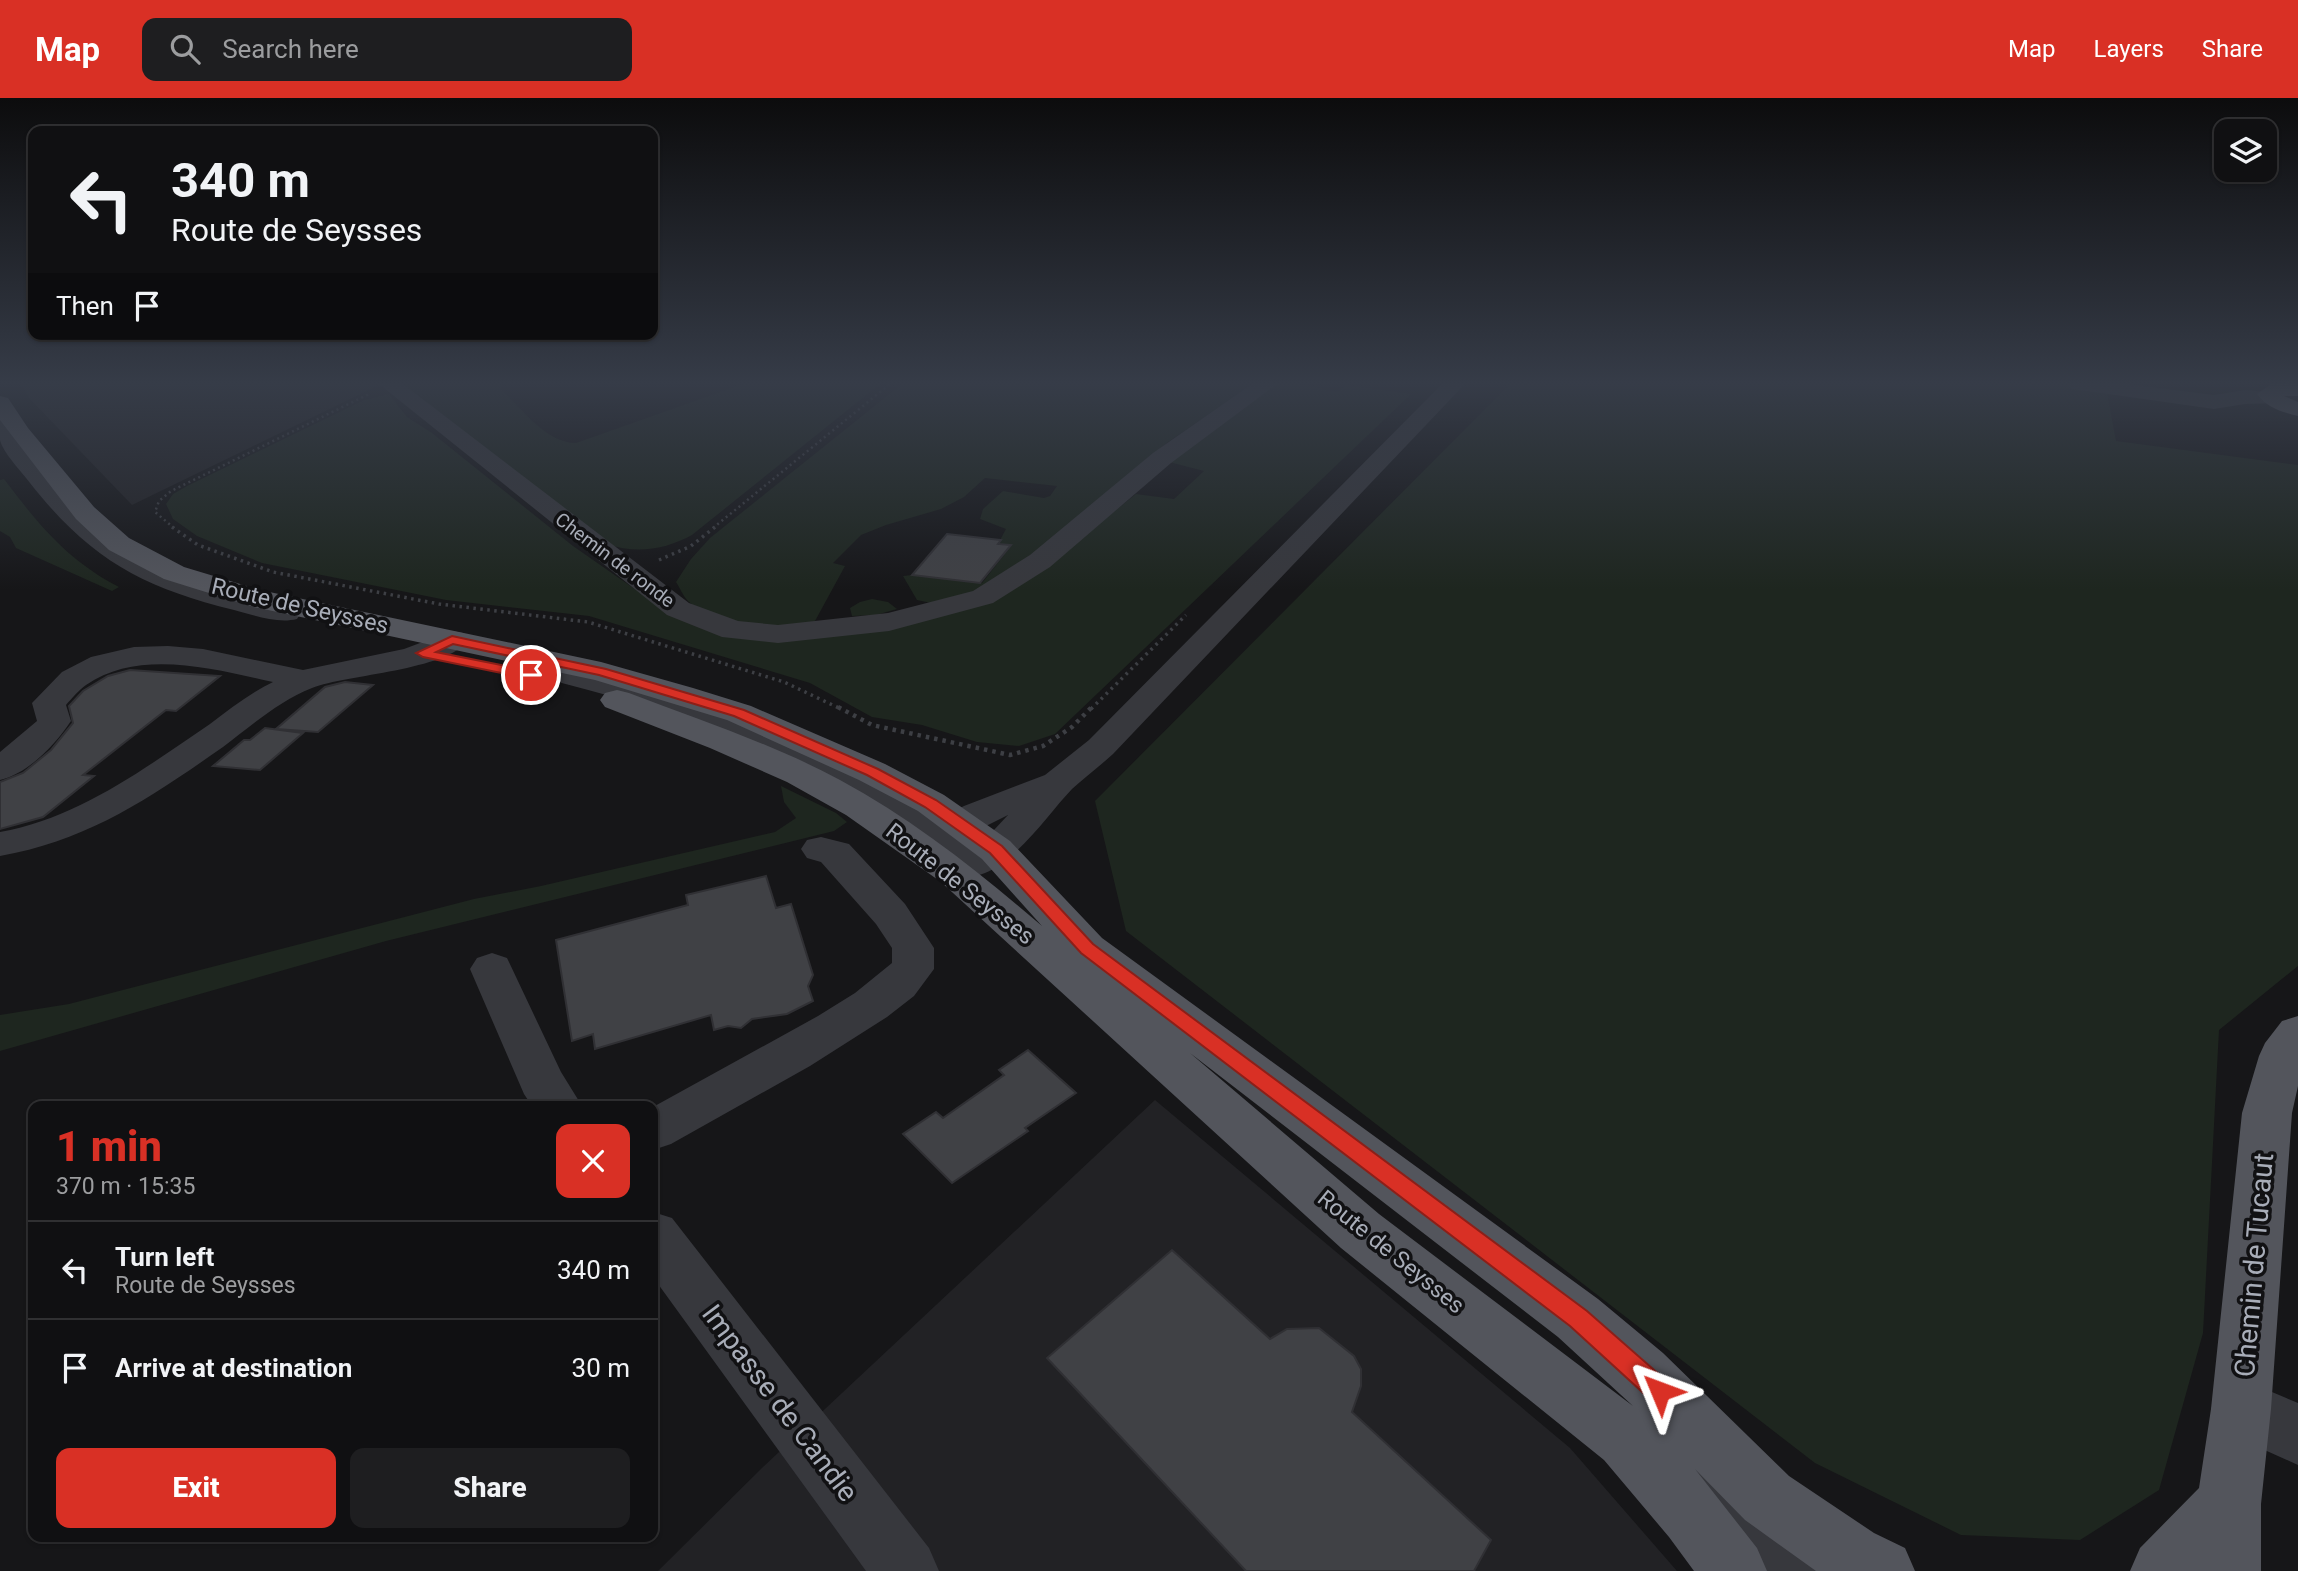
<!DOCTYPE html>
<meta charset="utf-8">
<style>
:root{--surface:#101012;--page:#1e1e20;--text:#f1f3f6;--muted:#9c9d9f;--line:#303032;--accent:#d93025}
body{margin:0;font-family:Roboto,sans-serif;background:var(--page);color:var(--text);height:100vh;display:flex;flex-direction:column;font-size:26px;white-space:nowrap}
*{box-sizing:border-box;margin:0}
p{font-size:23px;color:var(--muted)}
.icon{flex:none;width:38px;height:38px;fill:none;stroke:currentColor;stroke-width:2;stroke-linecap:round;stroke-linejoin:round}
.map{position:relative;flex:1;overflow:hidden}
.panel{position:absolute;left:28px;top:1003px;width:630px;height:441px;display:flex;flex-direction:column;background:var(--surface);border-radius:14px;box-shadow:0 2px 5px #0004,0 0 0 2px var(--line)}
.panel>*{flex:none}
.guide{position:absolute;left:28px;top:28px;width:630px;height:214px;border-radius:14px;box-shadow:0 2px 5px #0004,0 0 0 2px var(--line);background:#101012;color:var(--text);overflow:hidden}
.fabs{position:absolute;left:2214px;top:21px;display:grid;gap:14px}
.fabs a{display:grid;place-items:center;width:63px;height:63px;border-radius:14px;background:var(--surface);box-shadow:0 2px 5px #0004,0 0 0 2px var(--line);font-size:35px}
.pin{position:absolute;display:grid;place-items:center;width:60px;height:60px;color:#fff;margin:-30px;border:4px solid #fff;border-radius:50%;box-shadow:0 2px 7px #0007}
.me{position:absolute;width:77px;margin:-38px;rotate:314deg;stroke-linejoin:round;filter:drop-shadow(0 0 5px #0008)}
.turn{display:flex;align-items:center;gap:24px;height:147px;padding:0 28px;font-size:32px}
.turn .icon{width:91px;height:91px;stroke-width:2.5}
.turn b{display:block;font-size:49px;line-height:60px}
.then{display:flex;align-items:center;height:66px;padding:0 28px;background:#0003;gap:14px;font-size:26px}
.round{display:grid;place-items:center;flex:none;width:74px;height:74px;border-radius:14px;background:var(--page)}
.summary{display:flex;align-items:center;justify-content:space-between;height:119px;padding:0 28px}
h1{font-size:42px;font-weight:800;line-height:52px;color:var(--accent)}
.action{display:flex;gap:14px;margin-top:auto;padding:14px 28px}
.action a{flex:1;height:80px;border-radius:14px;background:var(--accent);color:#fff;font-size:28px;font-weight:800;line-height:80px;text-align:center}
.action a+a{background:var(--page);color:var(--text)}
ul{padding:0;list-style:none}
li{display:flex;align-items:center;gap:21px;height:98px;padding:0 28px;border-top:2px solid var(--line)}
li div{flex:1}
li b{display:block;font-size:26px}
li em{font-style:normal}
header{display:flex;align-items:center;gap:42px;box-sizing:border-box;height:98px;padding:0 35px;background:var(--accent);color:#fff}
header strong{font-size:33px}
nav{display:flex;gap:38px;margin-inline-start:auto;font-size:24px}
.search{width:490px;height:63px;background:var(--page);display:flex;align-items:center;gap:18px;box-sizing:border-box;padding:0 24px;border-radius:14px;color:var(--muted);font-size:26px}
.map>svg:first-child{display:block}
</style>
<header>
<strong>Map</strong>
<div class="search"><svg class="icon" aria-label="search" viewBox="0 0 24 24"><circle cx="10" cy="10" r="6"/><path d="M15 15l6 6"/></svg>Search here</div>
<nav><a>Map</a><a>Layers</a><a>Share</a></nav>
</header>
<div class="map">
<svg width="2298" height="1473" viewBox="0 0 2298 1473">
<rect width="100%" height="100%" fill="#161618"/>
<path fill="#222225" d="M21,286h360l-249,121 -103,-107z
M1155,1002l415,348 107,123h-1019l105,-104z"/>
<path fill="#1e261f" d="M400,286h103l-2,5c20,19 45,54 75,54l167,-59h137l-188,151c-30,16 -57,19 -89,8z
M902,286h351l-85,58 -154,133 -53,23 -25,6 -19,-4 -14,-24 9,-1 70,8 29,-37 -13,-2 8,-15 -26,-10 3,-10 20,-18 41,7 6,-2 7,-10 -72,-8 -21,19 -23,12 -55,16 -25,10 -28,28 12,3 -30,55 -9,4c-34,4 -92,1 -118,-24 -5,-5 -8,-13 -12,-19l15,-23 19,-21z
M1276,286h25l36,8 8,-7 66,9 -356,340 -36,12 -42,-4 -55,-17 -50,-8 -62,-34 -221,-67 -143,-16 -184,-37 -65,-27 -24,-17 -7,-15 7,-10 14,-8 177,-86 25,-6 18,23 25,16 141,113 102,71 39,16 181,-7 150,-60 91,-72 38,5 30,-28 -35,-9 68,-54z
M1510,286h622l2,7 -28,-4 10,54 182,24v501l-79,64 -16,303 -44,157 -79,50 -119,-5 -146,-72 -689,-532 -31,-130z
M4,381c35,46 63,81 115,108l-7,4 -96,-43 -6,-11 -10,-6v-51z
M872,501l16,3 9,7 -21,6 -24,1 -2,-8 10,-6z
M781,688l55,27 11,9 -13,9 -448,110 -386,110v-36l69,-11 405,-105 67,-13 234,-54 21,-14 -12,-16z"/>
<path fill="#404145" stroke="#303034" stroke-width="2" d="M947,436l54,6 -3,4 13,1 -31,38 -68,-8z
M130,572l90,6 -44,35 -10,-1 -83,65 11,1 -51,41 -43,12v-47l23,-9 28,-23 22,-27 -4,-17 14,-15 25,-15z
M345,584l28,3 -55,47 -42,-3 49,-42z
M265,630l38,5 -43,37 -47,-4 31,-26h6z
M766,778l10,32 15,-4 22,71 -5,11 5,15 -26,13 -35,5 -11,9 -13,-2 -14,4 -3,-15 -116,34 -2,-15 -21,7 -16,-101 132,-35 -2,-10z
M1028,952l48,43 -51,35 3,3 -76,52 -49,-49 33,-22 7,6 61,-43 -5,-5z
M1172,1152l98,89 17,-10 32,-1 35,28 7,13v17l-9,26 139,128 -17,31h-228l-199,-213z"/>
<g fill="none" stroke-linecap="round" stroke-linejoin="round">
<path stroke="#3d3f44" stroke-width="2.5" stroke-dasharray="2 3.5" stroke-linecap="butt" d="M174,430l-19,-16 4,-11 12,-10 198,-97
M713,430l177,-144"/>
<path stroke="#3d3f44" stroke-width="3.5" stroke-dasharray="2.5 4.5" stroke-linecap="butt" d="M172,429l26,18 75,27 166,32 149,18 196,60 57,27
M659,462l32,-14 24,-19
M1091,611l95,-94"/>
<path stroke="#3d3f44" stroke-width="4.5" stroke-dasharray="3.5 5" stroke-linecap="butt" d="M838,609l34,18 138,30 33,-9 29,-19 20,-20"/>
<path fill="#37383d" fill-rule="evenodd" d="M379,286h24l286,219 49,18 40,4 110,-12 85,-22 57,-36 123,-102 99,-69h25l-106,79 -121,104 -57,36 -104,28 -111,12 -56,-6 -55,-22z
M1442,286h23l-352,370c-13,12 -28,23 -41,35 -29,30 -72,100 -120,87l-6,-9 7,-10 -9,-7 -16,4 -14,-3 -5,-9 9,-11c-117,-82 -255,-123 -392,-157l-5,-7 5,-7 11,-3c141,33 289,75 409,158l18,-9 81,-31 44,-35zM1008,717l-15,16 -12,8 -9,-6z
M2069,286h58l87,11 31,-5 34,3 3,5 -3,5 -34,1 -31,5 -134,-19 -8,-1z
M0,320l8,2c47,63 95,124 169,154 38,16 80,23 120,33l4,6 -4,6c-20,5 -43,-4 -63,-9 -93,-23 -144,-51 -204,-127 -8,-11 -27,-30 -30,-43 0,-7 0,-15 0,-22z
M452,533l11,2 5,7c-22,31 -120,34 -156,48 -33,13 -61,38 -89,59 -73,51 -134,93 -223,109v-24c79,-14 145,-64 210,-108 20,-15 40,-31 63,-42 -58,-13 -134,-34 -187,3 -7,5 -14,13 -20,20l5,16c-16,24 -42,52 -71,59v-28l37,-31 -5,-18 30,-31 29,-15 43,-10 34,-1 35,3 100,21 101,-21z
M821,739l28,7 56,60 29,44v21l-20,27 -27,21 -77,49 -139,78 -18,6v-43l165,-91 37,-23 37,-30v-15l-16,-24 -55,-62 -14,-4 -6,-9 6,-9z
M492,855l15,5 54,114 21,34h-50l-8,-12 -54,-125 7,-11z
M653,1114l19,6 257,330 10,23h-73l-213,-294z
M2241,1281l57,24v62l-78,-35 -9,-21 9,-21z
M1716,1356l22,10 75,84 10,23h-76l-53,-63 -10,-22 10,-22z"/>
<path fill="#53555c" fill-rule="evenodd" d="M2271,286h27v12h-14l14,6v14c-16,-4 -31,-8 -41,-22z
M0,298l8,2 20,30 66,79 35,31 55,29 76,23 341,72 92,26 58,18 134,58 59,31 66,46 92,97 496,361 65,54 126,123 85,57 31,15 10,23h-99l-71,-51 -50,-51 62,79 10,23h-73l-25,-34 -65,-77 -263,-212 -400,-366 -95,-67 -59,-33 -77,-34 -105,-41 -5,-7 5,-7 12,-3 12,3c71,27 144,51 211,87 74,40 139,92 202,146l-60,-67 -64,-48 -59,-31 -132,-60 -132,-40 -341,-73 -90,-28 -55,-29 -33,-31 -76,-99zM1190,955l368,284 75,69 -254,-192z
M2298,918v70l-6,27 -21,296 -10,95v67h-131l10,-23 59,-60 12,-79 31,-296 17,-57 6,-13 17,-22z"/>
</g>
<linearGradient id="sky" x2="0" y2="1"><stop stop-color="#0c0c0d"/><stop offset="0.58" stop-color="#363c48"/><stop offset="1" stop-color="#363c48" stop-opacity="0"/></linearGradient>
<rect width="2298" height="492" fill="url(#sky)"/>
<path fill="#d93025" stroke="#8d1f18" stroke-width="2" d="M452,538l154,33 138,41 134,59 58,31 66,46 91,98 494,367 82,72 3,8 -3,9 -9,3 -9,-3 -81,-74 -489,-373 -91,-100 -65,-46 -58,-32 -133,-59 -135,-41 -146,-31 -17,8 95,19 7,4 -7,4 -108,-22 -7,-4z"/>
<g text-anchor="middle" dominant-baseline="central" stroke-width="7" stroke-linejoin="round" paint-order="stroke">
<g font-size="19" fill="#a8adb8" stroke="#111113">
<text transform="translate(615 462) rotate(37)">Chemin de ronde</text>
</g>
<g font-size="23" fill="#a8adb8" stroke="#111113">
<text transform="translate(300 508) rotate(13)">Route de Seysses</text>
<text transform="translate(960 786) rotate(38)">Route de Seysses</text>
<text transform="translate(1391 1154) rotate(39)">Route de Seysses</text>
</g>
<g font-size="28" fill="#a8adb8" stroke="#111113">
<text transform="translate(2254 1167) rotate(-85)">Chemin de Tucaut</text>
<text transform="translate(780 1305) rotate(53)">Impasse de Candie</text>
</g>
</g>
</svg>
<div class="fabs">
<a><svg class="icon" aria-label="layers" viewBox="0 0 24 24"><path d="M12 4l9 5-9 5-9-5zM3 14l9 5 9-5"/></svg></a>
</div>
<div class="pin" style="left:531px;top:577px;background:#d93025"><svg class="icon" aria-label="arrive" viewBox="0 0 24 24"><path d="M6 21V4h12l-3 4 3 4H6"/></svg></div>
<svg class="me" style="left:1660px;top:1293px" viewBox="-20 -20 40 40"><path d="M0-17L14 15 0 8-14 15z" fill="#d93025" stroke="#fff" stroke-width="4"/></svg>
<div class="guide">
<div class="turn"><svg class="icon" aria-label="left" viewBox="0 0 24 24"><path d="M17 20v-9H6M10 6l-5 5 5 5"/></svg><div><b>340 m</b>Route de Seysses</div></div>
<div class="then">Then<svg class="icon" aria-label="arrive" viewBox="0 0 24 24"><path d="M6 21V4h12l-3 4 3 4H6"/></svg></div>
</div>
<section class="panel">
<div class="summary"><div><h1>1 min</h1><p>370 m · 15:35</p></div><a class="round" style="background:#d93025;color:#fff"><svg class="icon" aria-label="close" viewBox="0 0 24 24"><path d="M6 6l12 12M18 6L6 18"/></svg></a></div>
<ul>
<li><svg class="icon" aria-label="left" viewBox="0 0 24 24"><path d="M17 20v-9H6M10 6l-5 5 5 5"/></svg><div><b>Turn left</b><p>Route de Seysses</p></div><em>340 m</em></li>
<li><svg class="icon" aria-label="arrive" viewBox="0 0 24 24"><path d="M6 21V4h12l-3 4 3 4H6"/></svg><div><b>Arrive at destination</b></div><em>30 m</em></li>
</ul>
<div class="action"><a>Exit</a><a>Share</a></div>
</section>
</div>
